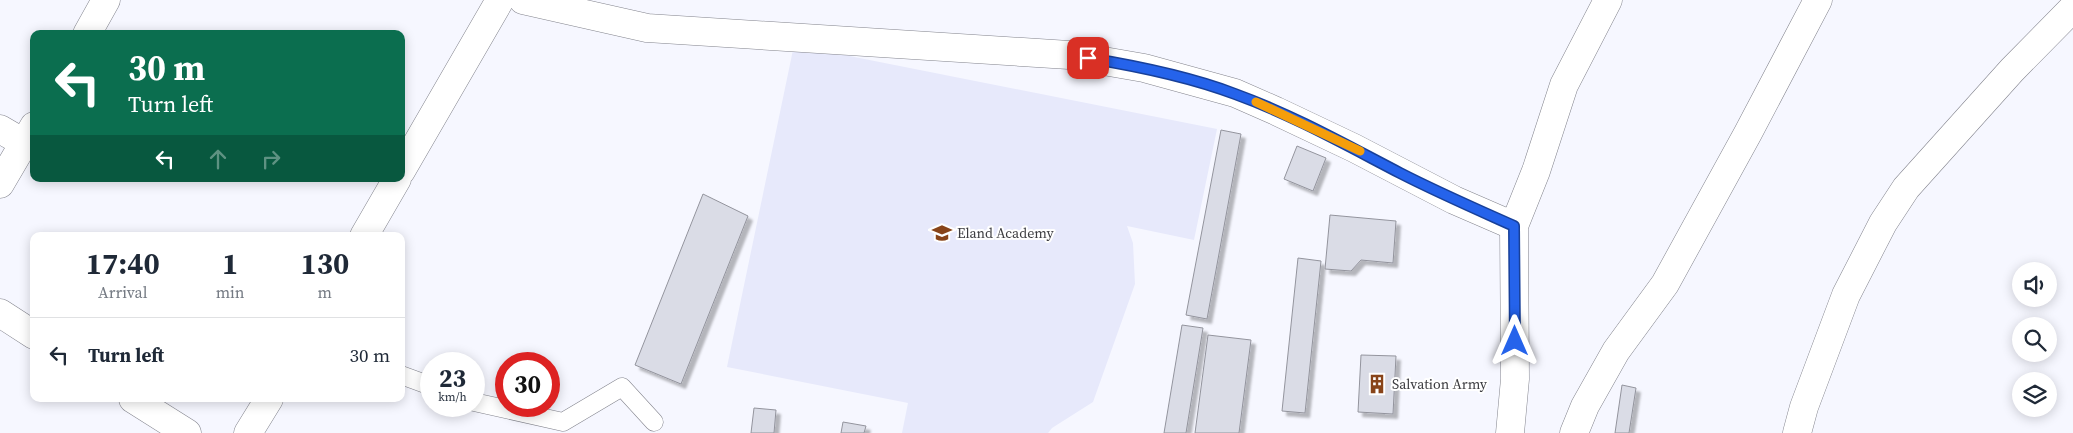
<!DOCTYPE html>
<style>
:root{--surface:#fff;--page:#f2f2f3;--text:#1f2937;--muted:#747a83;--line:#e0e1e3}
body{margin:0;font-family:"Source Serif 4",serif;background:var(--page);color:var(--text);height:100vh;display:flex;flex-direction:column;font-size:19px;white-space:nowrap}
*{box-sizing:border-box;margin:0}
p{font-size:16px;color:var(--muted)}
.icon{flex:none;width:28px;height:28px;fill:none;stroke:currentColor;stroke-width:2;stroke-linecap:round;stroke-linejoin:round}
.map{position:relative;flex:1;overflow:hidden}
.side{position:absolute;left:30px;top:232px;width:375px;height:170px;display:flex;flex-direction:column;background:var(--surface);border-radius:10px;box-shadow:0 2px 12px #0003}
.side>*{flex:none}
.banner{position:absolute;left:30px;top:30px;width:375px;height:152px;border-radius:10px;box-shadow:0 2px 12px #0003;background:#0b6e4f;color:#fff;overflow:hidden}
.buttons{position:absolute;left:2012px;top:262px;display:grid;gap:10px}
.buttons a{display:grid;place-items:center;width:45px;height:45px;border-radius:50%;background:var(--surface);box-shadow:0 2px 12px #0003;font-size:25px}
.speed{position:absolute;left:420px;top:352px;display:flex;gap:10px;font-size:25px;font-weight:700;text-align:center}
.speed>*{display:grid;place-content:center;width:65px;height:65px;border-radius:50%;background:var(--surface);box-shadow:0 2px 12px #0003;line-height:1}
.speed small{font-size:12px;font-weight:400}
.speed .limit{border:8px solid #d22;background:#fff;color:#111}
.pin{position:absolute;display:grid;place-items:center;width:42px;height:42px;color:#fff;margin:-21px;border-radius:10px;box-shadow:0 2px 8px #0006}
.me{position:absolute;width:55px;margin:-28px;rotate:0deg;stroke-linejoin:round;filter:drop-shadow(0 0 4px #0008)}
.turn{display:flex;align-items:center;gap:18px;height:105px;padding:0 15px;font-size:22px}
.turn .icon{width:65px;height:65px;stroke-width:2.5}
.turn b{display:block;font-size:35px;line-height:42px}
.lanes{display:flex;align-items:center;height:48px;padding:0 15px;background:#0003;justify-content:center;gap:25px;direction:ltr}
.lanes .off{opacity:.35}
.eta{display:flex;justify-content:space-evenly;align-items:center;height:85px;text-align:center}
.eta b{font-size:30px;font-weight:700;line-height:35px}
ul{padding:0;list-style:none}
li{display:flex;align-items:center;gap:15px;height:75px;padding:0 15px;border-top:1px solid var(--line)}
li div{flex:1}
li b{display:block;font-size:19px}
li em{font-style:normal}
.map>svg:first-child{display:block}
</style>
<div class="map">
<svg width="2073" height="433" viewBox="0 0 2073 433">
<defs>
<filter id="shadow"><feDropShadow dx="4.5" dy="4.5" stdDeviation="1" flood-color="#0004"/></filter>
</defs>
<rect width="100%" height="100%" fill="#f6f7ff"/>
<path fill="#e7e9fb" d="M794,45l423,84 -23,111 -67,-14 6,17 2,41 -42,118 -41,26 -4,5h-146l6,-30 -181,-36z"/>
<path fill="#dadce6" stroke="#93949d" filter="url(#shadow)" d="M1221,130l20,4 -34,185 -21,-4z
M1297,146l29,12 -13,33 -29,-12z
M703,194l45,22 -67,168 -46,-19z
M1330,215l66,6 -3,42 -32,-3 -10,11 -26,-2z
M1298,258l23,3 -16,152 -23,-2z
M1182,325l21,3 -17,105h-22z
M1208,335l43,5 -12,93h-44z
M1361,355l35,1 -3,58 -35,-2z
M1622,385l14,3 -7,45h-14z
M754,408l22,2 -2,23h-23z
M843,422l23,4 -2,7h-23z"/>
<g fill="none" stroke-linecap="round" stroke-linejoin="round">
<defs>
<path id="lane" d="M401,375l30,11
M474,402l89,20 59,-35 32,35"/>
<path id="street" d="M523,0l124,28 422,27 75,13 91,25 41,18 78,37 100,52 60,26
M87,34l19,-34
M0,129l24,14
M401,171l99,-171
M0,184l34,-58
M364,236l33,-57
M0,313l34,22
M133,399l54,34
M248,433l21,-34
M1510,433l5,-54 -1,-153 22,-55 28,-86 44,-85
M1574,433l11,-27 31,-55 49,-67 83,-151 70,-133
M1797,433l7,-26 42,-112 37,-72 23,-35 106,-118 61,-62"/>
</defs>
<use href="#lane" stroke="#83848d" stroke-width="19"/>
<use href="#street" stroke="#83848d" stroke-width="29"/>
<use href="#lane" stroke="#fff" stroke-width="18"/>
<use href="#street" stroke="#fff" stroke-width="28"/>
</g>
<g fill="none" stroke-linecap="round" stroke-linejoin="round">
<defs>
<path id="route" d="M1088,58c49,8 100,18 147,36 58,21 111,51 165,79 37,19 76,36 114,53l1,115"/>
</defs>
<use href="#route" stroke="#184099" stroke-width="12"/>
<use href="#route" stroke="#2563eb" stroke-width="9"/>
<path stroke="#f59e0b" stroke-width="9" d="M1256,102l104,49"/>
</g>
<defs>
<symbol id="school-bare" viewBox="-9 -9 18 18"><path d="M0-5L7-2L0 1L-7-2ZM-4 1L0 2.5L4 1V4Q0 6-4 4Z" fill="#884419" stroke="#fff" stroke-width="2.5" paint-order="stroke"/></symbol>
<symbol id="building-bare" viewBox="-9 -9 18 18"><path d="M-4-6H4V6H1V3H-1V6H-4ZM-2.5-4.3h1.7v1.8h-1.7ZM.8-4.3h1.7v1.8H.8ZM-2.5-1h1.7V.8h-1.7ZM.8-1h1.7V.8H.8Z" fill="#884419" stroke="#fff" stroke-width="2.5" paint-order="stroke"/></symbol>
</defs>
<g fill-rule="evenodd">
<use href="#school-bare" x="928" y="219" width="28" height="28"/>
<use href="#building-bare" x="1363" y="370" width="28" height="28"/>
</g>
<g text-anchor="middle" dominant-baseline="central" stroke-width="4" stroke-linejoin="round" paint-order="stroke">
<g font-size="14" fill="#3b3b3f" stroke="#fff" text-anchor="start">
<text x="957" y="233">Eland Academy</text>
<text x="1392" y="384">Salvation Army</text>
</g>
</g>
</svg>
<div class="buttons">
<a><svg class="icon" aria-label="sound" viewBox="0 0 24 24"><path d="M4 9h4l5-4v14l-5-4H4zM17 9q2 3 0 6"/></svg></a>
<a><svg class="icon" aria-label="search" viewBox="0 0 24 24"><circle cx="10" cy="10" r="6"/><path d="M15 15l6 6"/></svg></a>
<a><svg class="icon" aria-label="layers" viewBox="0 0 24 24"><path d="M12 4l9 5-9 5-9-5zM3 14l9 5 9-5"/></svg></a>
</div>
<div class="speed"><div>23<small>km/h</small></div><div class="limit">30</div></div>
<div class="pin" style="left:1088px;top:58px;background:#d93025"><svg class="icon" aria-label="arrive" viewBox="0 0 24 24"><path d="M6 21V4h12l-3 4 3 4H6"/></svg></div>
<svg class="me" style="left:1515px;top:341px" viewBox="-20 -20 40 40"><path d="M0-17L14 15 0 8-14 15z" fill="#2563eb" stroke="#fff" stroke-width="4"/></svg>
<div class="banner">
<div class="turn"><svg class="icon" aria-label="left" viewBox="0 0 24 24"><path d="M17 20v-9H6M10 6l-5 5 5 5"/></svg><div><b>30 m</b>Turn left</div></div>
<div class="lanes"><svg class="icon" aria-label="left" viewBox="0 0 24 24"><path d="M17 20v-9H6M10 6l-5 5 5 5"/></svg><svg class="icon off" aria-label="ahead" viewBox="0 0 24 24"><path d="M12 20V5M6 11l6-6 6 6"/></svg><svg class="icon off" aria-label="right" viewBox="0 0 24 24"><path d="M7 20v-9h11M14 6l5 5-5 5"/></svg></div>
</div>
<section class="side">
<div class="eta">
<div><b>17:40</b><p>Arrival</p></div>
<div><b>1</b><p>min</p></div>
<div><b>130</b><p>m</p></div>
</div>
<ul>
<li><svg class="icon" aria-label="left" viewBox="0 0 24 24"><path d="M17 20v-9H6M10 6l-5 5 5 5"/></svg><div><b>Turn left</b></div><em>30 m</em></li>
</ul>
</section>
</div>
